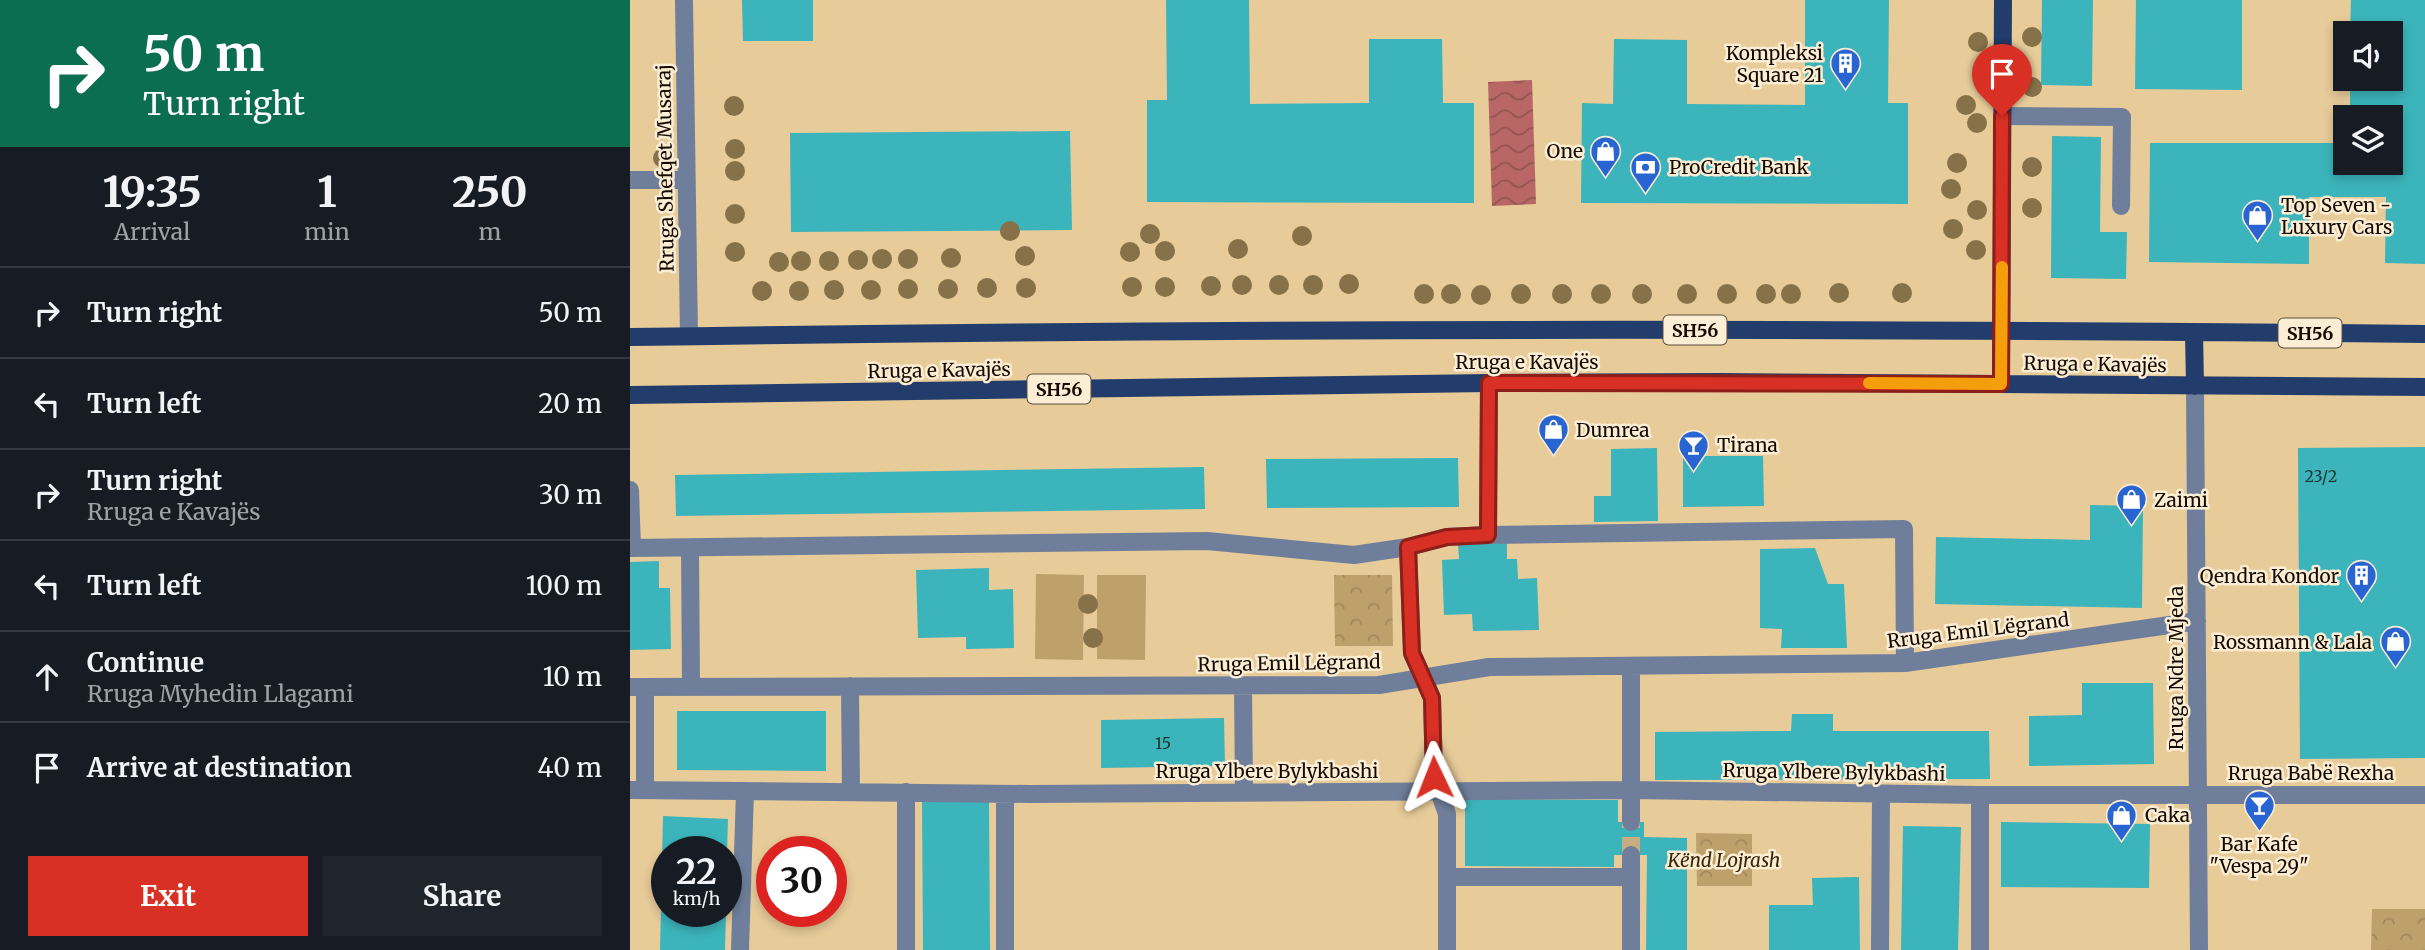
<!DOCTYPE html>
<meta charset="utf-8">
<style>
:root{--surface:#171b24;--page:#20242c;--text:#f1f3f6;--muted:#9ea1a6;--line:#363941;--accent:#d93025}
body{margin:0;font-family:Merriweather,serif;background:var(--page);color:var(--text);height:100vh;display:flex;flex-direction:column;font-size:26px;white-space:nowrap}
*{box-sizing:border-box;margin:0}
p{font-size:23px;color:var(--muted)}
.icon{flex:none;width:38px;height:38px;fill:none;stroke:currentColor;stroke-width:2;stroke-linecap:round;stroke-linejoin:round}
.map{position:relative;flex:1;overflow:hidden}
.details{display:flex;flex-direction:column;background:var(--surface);width:630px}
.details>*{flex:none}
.guide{background:#0b6e4f;color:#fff;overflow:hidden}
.controls{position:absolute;left:1703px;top:21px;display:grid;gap:14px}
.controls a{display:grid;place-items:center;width:70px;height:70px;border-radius:0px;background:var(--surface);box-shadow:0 4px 10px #0003;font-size:35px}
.speed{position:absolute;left:21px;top:836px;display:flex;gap:14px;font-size:35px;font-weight:700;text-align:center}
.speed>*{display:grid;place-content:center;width:91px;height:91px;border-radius:50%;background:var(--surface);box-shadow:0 4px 10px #0003;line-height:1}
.speed small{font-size:18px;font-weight:400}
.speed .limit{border:10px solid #d22;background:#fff;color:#111}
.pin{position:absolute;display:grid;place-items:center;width:60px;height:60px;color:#fff;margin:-72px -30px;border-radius:50% 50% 50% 0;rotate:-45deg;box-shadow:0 0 7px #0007}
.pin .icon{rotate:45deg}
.me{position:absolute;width:77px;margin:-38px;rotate:358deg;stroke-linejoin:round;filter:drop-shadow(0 0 5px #0008)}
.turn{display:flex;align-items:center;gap:24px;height:147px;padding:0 28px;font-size:32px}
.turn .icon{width:91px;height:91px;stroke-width:2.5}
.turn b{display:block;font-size:49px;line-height:60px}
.eta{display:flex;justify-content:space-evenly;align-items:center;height:119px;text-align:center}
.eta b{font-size:42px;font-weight:700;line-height:49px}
.action{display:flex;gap:14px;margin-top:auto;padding:14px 28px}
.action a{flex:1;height:80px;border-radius:0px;background:var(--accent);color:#fff;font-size:28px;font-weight:700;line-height:80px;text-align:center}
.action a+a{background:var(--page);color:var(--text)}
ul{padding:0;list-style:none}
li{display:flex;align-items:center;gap:21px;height:91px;padding:0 28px;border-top:2px solid var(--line)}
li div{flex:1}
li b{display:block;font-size:26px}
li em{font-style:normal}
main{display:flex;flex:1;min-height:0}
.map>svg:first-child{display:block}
</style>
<main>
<section class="details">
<div class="guide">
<div class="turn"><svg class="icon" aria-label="right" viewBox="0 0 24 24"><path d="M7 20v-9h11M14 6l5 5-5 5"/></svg><div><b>50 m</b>Turn right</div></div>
</div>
<div class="eta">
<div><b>19:35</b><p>Arrival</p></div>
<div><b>1</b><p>min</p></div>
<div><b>250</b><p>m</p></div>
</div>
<ul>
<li><svg class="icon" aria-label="right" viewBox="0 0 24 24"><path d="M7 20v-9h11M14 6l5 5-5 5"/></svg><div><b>Turn right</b></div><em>50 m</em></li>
<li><svg class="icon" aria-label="left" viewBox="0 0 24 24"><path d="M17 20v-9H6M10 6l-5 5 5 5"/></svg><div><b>Turn left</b></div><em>20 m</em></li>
<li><svg class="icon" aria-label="right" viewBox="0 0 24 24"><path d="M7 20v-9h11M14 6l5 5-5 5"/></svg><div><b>Turn right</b><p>Rruga e Kavajës</p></div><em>30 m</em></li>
<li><svg class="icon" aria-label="left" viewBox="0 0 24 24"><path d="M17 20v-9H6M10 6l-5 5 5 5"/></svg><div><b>Turn left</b></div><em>100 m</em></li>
<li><svg class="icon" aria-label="ahead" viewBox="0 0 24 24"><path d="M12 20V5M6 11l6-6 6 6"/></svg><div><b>Continue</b><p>Rruga Myhedin Llagami</p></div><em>10 m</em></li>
<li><svg class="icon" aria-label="arrive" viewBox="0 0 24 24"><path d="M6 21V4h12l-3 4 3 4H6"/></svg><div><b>Arrive at destination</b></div><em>40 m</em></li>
</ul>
<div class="action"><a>Exit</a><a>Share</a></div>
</section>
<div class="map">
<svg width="1795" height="950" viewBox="0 0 1795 950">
<defs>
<pattern id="park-crowns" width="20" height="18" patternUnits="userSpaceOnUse" patternTransform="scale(1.75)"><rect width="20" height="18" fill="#bea06b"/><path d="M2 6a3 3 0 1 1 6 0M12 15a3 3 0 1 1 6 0" fill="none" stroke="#a2885b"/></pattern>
<pattern id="water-waves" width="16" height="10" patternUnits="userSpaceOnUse" patternTransform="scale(1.75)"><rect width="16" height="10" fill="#b86766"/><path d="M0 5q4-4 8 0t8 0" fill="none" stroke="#945352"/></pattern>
</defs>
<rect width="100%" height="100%" fill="#e7cb99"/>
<path fill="url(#park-crowns)" d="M704,575h58l1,71h-58z
M1066,833l56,1v52h-55z
M1742,909h53v41h-54z"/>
<path fill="#bea06b" d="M406,574l48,1 -1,85 -48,-1z
M467,575h49l-1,85 -48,-1z"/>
<path fill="url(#water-waves)" d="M902,80l4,124 -44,2 -4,-124z"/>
<path fill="#3cb4bb" d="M112,0h71v41h-70z
M536,0h83l1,104 119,-1v-64h73l1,64h31v100l-327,-1v-102h20z
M1175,0h84l-1,103h20v101l-327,-1 1,-100 31,1 1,-65 73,1v64l118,1z
M1412,0h51l-1,86 -51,-1z
M1506,0h106v90l-107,-1z
M1721,0h74v264l-40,-1 1,-66h-77v67l-160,-2 1,-119h195v20h45v-46h-40v-38h40v-46h-40z
M440,131l2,99 -281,2 -1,-99z
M1422,136l49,1 -1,95h27l-1,47 -75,-1z
M1795,447v311l-125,1 -2,-311z
M1027,448l1,73 -64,1v-26h17v-47z
M1053,456h80l1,50 -81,1z
M828,458l1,49 -192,1 -1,-49z
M574,467l1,42 -529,7 -1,-41z
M1460,505l53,1 -1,102 -207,-4 1,-67 154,3z
M877,543v16h10l1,20 19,-1 2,52 -66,1 -1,-17 -28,1 -2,-55 17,-1 -1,-15z
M1185,548l13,36h16l3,64h-66l1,-19 -22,-1v-79z
M29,561v27h11l1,61 -41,1v-88z
M359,568v22l24,-1 1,59 -48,1v-12l-48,1 -2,-68z
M1452,683h71l1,81 -125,2v-50l53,-1z
M47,711h149v60l-149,-1z
M1162,714h41v17h156l1,48 -335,1v-48l136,-1z
M594,718l1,48 -124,2v-48z
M835,799l153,1v22h26v15l43,1v112h-41l1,-95h-33v12l-149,-1z
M292,801h67l1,149h-67z
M33,816l65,3 -1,33h-60v60h59l-1,38h-65z
M1371,822l149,2 -1,64 -148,-1z
M1273,826l58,1 -3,123h-57z
M1229,877l1,73h-91v-45h44l-1,-27z"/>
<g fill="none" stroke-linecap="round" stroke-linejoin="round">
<path stroke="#c7ae82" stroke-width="18" stroke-dasharray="18 9" stroke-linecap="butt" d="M1001,855v-33"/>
<path stroke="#6f7f9b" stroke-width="18" d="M54,0l5,336
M1372,116l120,1 -1,89
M0,180h56
M1565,386l4,564
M0,490l2,58
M858,535l1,-152
M778,547l4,106 20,45 2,79 13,37v136
M0,548l577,-7 147,14 54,-8 39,-10 41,-2 416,-6 1,134
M60,548l1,138
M220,686l1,106
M613,686l1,105
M0,687l749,-2 110,-18 416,-4 292,-42
M15,687v103
M0,790l400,4 601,-4 349,5h445
M1350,795v155
M1001,822v-155
M1001,855v95
M817,877h184
M110,950l5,-159
M276,950v-158
M375,950v-156
M1250,950l1,-156"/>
<path stroke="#223d6c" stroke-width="18" d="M1564,332l1,54
M0,337c598,-9 1197,-9 1795,-3
M1371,384l2,-384
M0,395l859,-12 230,-1 706,5"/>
</g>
<g fill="#877148">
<circle cx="1402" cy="37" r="10"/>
<circle cx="1348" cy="42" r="10"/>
<circle cx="1402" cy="87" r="10"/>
<circle cx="1336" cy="105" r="10"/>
<circle cx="104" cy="106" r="10"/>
<circle cx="1347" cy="123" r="10"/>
<circle cx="105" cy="149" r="10"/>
<circle cx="33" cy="158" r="10"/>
<circle cx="1327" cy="163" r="10"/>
<circle cx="1402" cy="167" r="10"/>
<circle cx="105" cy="171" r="10"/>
<circle cx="1321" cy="189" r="10"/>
<circle cx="1402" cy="208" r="10"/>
<circle cx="1347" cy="210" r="10"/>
<circle cx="105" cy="214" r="10"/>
<circle cx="1323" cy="229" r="10"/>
<circle cx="380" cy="231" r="10"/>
<circle cx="520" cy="234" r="10"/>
<circle cx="672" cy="236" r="10"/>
<circle cx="608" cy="249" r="10"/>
<circle cx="1346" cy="250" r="10"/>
<circle cx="535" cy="251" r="10"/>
<circle cx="105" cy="252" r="10"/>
<circle cx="500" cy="252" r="10"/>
<circle cx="395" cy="256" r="10"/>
<circle cx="321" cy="258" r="10"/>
<circle cx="252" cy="259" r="10"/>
<circle cx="278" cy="259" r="10"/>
<circle cx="228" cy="260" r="10"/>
<circle cx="171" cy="261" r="10"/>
<circle cx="199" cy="261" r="10"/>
<circle cx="149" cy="262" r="10"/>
<circle cx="719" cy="284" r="10"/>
<circle cx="612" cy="285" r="10"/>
<circle cx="649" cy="285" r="10"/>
<circle cx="683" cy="285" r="10"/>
<circle cx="581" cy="286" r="10"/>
<circle cx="502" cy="287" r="10"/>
<circle cx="535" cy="287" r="10"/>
<circle cx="357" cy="288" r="10"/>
<circle cx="396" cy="288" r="10"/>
<circle cx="278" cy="289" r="10"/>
<circle cx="318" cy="289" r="10"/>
<circle cx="204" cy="290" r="10"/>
<circle cx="241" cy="290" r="10"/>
<circle cx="132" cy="291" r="10"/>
<circle cx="169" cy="291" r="10"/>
<circle cx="1209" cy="293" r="10"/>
<circle cx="1272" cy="293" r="10"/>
<circle cx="794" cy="294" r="10"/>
<circle cx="821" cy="294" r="10"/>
<circle cx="891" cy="294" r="10"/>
<circle cx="932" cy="294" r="10"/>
<circle cx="971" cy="294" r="10"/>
<circle cx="1012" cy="294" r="10"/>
<circle cx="1057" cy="294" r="10"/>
<circle cx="1097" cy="294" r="10"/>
<circle cx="1136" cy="294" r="10"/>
<circle cx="1161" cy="294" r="10"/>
<circle cx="851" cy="295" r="10"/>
<circle cx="458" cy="604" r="10"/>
<circle cx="463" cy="638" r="10"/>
</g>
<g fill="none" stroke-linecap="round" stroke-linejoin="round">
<defs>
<path id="route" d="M804,777l-2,-79 -20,-45 -4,-106 39,-10 41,-2 1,-152 512,1 1,-268"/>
</defs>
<use href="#route" stroke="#8d1f18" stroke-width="18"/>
<use href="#route" stroke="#d93025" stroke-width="12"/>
<path stroke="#f59e0b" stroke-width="12" d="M1239,383l132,1 1,-117"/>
</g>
<defs>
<symbol id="building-pin" viewBox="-11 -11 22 30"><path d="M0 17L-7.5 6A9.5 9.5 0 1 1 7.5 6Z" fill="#2965d2" stroke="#fceed5"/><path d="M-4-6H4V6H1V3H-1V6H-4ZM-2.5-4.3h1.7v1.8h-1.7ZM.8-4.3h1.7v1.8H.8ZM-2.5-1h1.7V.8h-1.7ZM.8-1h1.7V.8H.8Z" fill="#fff"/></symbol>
<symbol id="shop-pin" viewBox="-11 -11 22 30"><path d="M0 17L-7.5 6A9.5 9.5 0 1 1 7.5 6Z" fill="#2965d2" stroke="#fceed5"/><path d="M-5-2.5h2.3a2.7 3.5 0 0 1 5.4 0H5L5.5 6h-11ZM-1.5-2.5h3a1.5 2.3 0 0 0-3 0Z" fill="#fff"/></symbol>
<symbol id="bank-pin" viewBox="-11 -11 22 30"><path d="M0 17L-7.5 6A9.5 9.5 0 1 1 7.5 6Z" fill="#2965d2" stroke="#fceed5"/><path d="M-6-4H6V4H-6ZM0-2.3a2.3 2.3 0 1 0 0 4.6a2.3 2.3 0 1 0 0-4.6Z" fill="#fff"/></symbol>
<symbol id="bar-pin" viewBox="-11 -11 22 30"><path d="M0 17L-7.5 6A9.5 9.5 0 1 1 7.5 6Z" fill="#2965d2" stroke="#fceed5"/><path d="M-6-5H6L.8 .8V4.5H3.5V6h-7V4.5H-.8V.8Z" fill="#fff"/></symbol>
</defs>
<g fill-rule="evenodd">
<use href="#building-pin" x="1198" y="46" width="35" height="47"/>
<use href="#shop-pin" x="958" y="134" width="35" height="47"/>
<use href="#bank-pin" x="998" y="150" width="35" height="47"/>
<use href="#shop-pin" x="1610" y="198" width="35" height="47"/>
<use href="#shop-pin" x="906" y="412" width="35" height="47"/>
<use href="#bar-pin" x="1046" y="428" width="35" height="47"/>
<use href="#shop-pin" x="1484" y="482" width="35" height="47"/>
<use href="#building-pin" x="1714" y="558" width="35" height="47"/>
<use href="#shop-pin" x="1748" y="624" width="35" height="47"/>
<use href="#bar-pin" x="1612" y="788" width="35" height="47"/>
<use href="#shop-pin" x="1474" y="798" width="35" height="47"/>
</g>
<g text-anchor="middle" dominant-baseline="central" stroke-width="5" stroke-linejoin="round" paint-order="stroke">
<g font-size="16" fill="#1e342f">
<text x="1691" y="476">23/2</text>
<text x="533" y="743">15</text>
</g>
<g fill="#fceed5" stroke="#5a4e40" stroke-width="2">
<rect x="1033.5" y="315.5" width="63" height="29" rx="5"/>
<rect x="1648.5" y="318.5" width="63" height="29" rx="5"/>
<rect x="397.5" y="374.5" width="63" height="29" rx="5"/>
</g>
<g font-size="18" font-weight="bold" fill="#140a00">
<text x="1065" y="330">SH56</text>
<text x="1680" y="333">SH56</text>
<text x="429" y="389">SH56</text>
</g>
<g font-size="19" fill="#140a00" stroke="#fceed5" text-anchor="start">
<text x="1193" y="53" text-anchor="end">Kompleksi<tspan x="1193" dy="22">Square 21</tspan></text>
<text x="953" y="151" text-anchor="end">One</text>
<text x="1039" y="167">ProCredit Bank</text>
<text x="1651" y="205">Top Seven -<tspan x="1651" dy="22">Luxury Cars</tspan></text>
<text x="946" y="430">Dumrea</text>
<text x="1087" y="445">Tirana</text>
<text x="1524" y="500">Zaimi</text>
<text x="1709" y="576" text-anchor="end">Qendra Kondor</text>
<text x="1742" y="642" text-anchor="end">Rossmann &amp; Lala</text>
<text x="1515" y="815">Caka</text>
<text x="1629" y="844" text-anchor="middle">Bar Kafe<tspan x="1629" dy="22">"Vespa 29"</tspan></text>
</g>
<g font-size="19" fill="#140a00" stroke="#fceed5">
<text transform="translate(35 168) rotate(-91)">Rruga Shefqet Musaraj</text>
<text x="897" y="362">Rruga e Kavajës</text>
<text transform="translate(1465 364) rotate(1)">Rruga e Kavajës</text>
<text transform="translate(309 370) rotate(-1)">Rruga e Kavajës</text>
<text transform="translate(1348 630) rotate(-7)">Rruga Emil Lëgrand</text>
<text transform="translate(659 663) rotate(-1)">Rruga Emil Lëgrand</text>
<text transform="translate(1546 668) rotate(-90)">Rruga Ndre Mjeda</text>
<text x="637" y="771">Rruga Ylbere Bylykbashi</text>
<text transform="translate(1204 772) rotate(1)">Rruga Ylbere Bylykbashi</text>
<text x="1681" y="773">Rruga Babë Rexha</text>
</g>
<g font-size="19" font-style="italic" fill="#382806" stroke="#fceed5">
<text x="1094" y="860">Kënd Lojrash</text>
</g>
</g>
</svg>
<div class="controls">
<a><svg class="icon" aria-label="sound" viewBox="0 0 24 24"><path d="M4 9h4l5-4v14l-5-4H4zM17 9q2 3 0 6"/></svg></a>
<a><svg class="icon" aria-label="layers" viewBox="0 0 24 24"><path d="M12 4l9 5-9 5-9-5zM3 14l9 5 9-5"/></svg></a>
</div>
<div class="speed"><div>22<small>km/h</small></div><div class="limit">30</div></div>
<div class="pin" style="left:1372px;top:116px;background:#d93025"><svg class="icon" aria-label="arrive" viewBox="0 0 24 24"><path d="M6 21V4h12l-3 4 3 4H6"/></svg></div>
<svg class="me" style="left:804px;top:777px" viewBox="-20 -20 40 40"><path d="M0-17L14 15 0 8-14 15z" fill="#d93025" stroke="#fff" stroke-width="4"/></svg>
</div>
</main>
